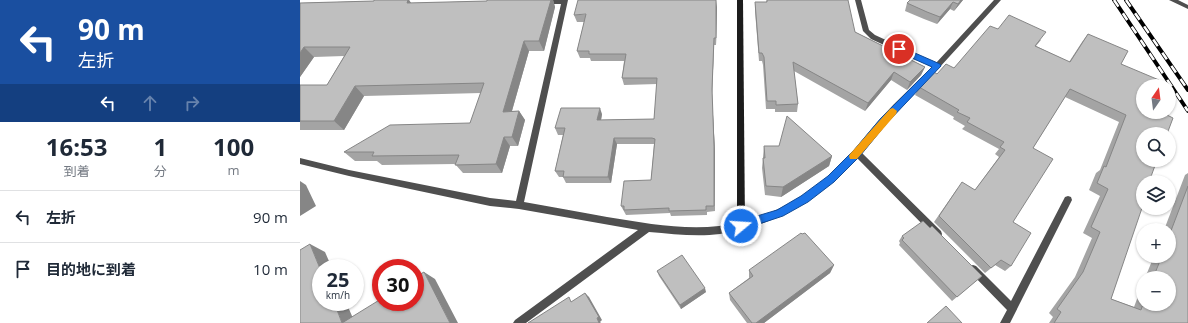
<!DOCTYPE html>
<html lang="ja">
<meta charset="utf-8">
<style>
:root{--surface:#fff;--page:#f6f6f7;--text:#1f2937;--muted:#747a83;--line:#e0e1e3}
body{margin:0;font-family:"Open Sans","Noto Sans JP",sans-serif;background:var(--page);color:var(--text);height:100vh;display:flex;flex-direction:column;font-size:15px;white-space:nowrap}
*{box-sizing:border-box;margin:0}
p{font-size:13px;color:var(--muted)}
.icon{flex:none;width:22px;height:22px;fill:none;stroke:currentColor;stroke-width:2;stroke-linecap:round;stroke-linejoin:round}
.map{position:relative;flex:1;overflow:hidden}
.panel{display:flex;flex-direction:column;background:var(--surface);width:300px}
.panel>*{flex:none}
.top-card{background:#1a4fa0;color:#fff;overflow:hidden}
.needle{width:26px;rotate:14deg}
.buttons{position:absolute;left:836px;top:79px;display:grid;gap:8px}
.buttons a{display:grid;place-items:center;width:40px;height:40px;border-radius:50%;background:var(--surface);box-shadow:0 1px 3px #0004;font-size:20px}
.speed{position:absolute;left:12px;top:259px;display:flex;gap:8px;font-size:20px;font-weight:700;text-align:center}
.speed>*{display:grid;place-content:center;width:52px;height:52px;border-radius:50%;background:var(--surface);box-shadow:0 1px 3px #0004;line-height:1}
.speed small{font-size:10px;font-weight:400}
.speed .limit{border:6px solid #d22;background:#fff;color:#111}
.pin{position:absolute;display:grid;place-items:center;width:34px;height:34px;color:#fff;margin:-17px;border:2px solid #fff;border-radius:50%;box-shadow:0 1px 4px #0007}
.me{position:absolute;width:44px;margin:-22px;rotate:72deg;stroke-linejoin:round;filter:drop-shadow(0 0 3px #0008)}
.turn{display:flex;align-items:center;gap:14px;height:84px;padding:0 12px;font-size:18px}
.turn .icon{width:52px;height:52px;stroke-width:2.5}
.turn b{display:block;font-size:28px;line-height:34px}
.lanes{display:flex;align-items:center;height:38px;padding:0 12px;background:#0003;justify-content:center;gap:20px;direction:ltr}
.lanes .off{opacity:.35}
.eta{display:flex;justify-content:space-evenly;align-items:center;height:68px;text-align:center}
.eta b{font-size:24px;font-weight:700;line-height:28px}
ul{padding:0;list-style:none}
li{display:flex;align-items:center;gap:12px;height:52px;padding:0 12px;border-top:1px solid var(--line)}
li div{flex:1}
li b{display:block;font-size:15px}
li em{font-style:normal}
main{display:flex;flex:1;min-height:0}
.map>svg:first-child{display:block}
</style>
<main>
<section class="panel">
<div class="top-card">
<div class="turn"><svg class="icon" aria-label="left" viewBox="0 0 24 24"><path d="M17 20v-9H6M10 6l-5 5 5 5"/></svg><div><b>90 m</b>左折</div></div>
<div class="lanes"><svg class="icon" aria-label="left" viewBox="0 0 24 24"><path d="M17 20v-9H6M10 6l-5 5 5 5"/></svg><svg class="icon off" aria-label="ahead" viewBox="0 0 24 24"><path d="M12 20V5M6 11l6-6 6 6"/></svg><svg class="icon off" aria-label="right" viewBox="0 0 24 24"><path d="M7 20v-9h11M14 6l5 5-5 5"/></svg></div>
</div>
<div class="eta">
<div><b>16:53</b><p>到着</p></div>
<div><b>1</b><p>分</p></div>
<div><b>100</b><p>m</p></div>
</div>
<ul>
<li><svg class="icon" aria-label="left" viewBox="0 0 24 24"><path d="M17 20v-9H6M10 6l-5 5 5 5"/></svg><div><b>左折</b></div><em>90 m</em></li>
<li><svg class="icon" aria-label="arrive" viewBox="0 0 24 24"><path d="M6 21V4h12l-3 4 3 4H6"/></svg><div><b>目的地に到着</b></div><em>10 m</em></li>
</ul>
</section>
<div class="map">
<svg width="888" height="323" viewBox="0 0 888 323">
<rect width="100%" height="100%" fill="#fff"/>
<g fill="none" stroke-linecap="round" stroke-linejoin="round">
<path fill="#4f4f4f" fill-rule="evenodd" d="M268,0l-44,202c28,5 56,10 83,15 37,6 75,13 112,9 40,-4 79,-24 109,-49 20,-17 35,-39 53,-59 16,-18 34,-34 51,-51l-61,-28 -8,-8 -8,-31h6l8,30 6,5 61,28 58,-63h7l-62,68 -52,54 -25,31 79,78 1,3 -1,3 -3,1 -3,-1 -78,-79c-8,8 -15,17 -24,24 -32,27 -71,46 -113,52 -23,3 -47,0 -71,-2l-123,91h-13l2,-3 123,-90 -119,-21 -29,-3 -141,-30 -49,-12v-6l49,12 141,28 26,3 45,-197h-18l-3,-2 3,-2z
M869,0h9l10,5v4z
M768,196l3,1 1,3 -62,123h-10l7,-13 -37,-38 -2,-3 2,-3 3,-1 3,1 35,35 54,-104z"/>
<path fill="#1c1c1c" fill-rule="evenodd" d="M437,0h6l2,226 -1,3 -3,1 -3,-1 -1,-3z"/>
<defs>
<path id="rail" d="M814,0l74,111
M826,0l62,90"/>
</defs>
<use href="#rail" stroke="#000" stroke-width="4"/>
<use href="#rail" stroke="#fff" stroke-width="2.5" stroke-dasharray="8" stroke-linecap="butt"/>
</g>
<path fill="#a4a4a4" d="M109,0l2,3 76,-2v-1h66l2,7 -11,44h-15l-17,60h7l6,9 -7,26h-8l-8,27h-39l-8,-9 -73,1 -5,-4h-22l-11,-9 126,-29 11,-30 -117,3 -20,34h-44v-45h27l17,-29 -30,1 -14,20v-74z
M467,0l88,32 70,35 -4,8 -14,15 -16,-10 -26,31 -71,-40 4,33 -1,8h-22v-3h-9l-3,-44 -1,-4h-3l-4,-50v-9h11z
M610,0h53l-9,11 -4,-2 -13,15 -13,-5 -19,-8 2,-8z
M417,7l-1,38h-2l-2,51 3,56v59l-8,1v3l-36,1 -1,-3 -44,2 -5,-9 30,-26 3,-36h-37l-6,39h-45l-3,-6h-4l-4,-6 8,-36h-5l-3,-7 47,-14 -1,6 53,-1 3,-35 -33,1 -2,-7 2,-17h-33l-1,-3h-10l-3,-7 7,-29h-7l-3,-7z
M698,29l43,11 -5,6 33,16 13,-20 6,-8 33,30 36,21 -8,97 -38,117 23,8 9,-24v21h26v-26h-24l9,-22h15v-26h-5l21,-55 3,-2v150h-139l4,-6 -4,-4 26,-36 17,-39 -9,-5 17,-37 -11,-6 7,-17 4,-3 19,-48 -54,-25 -32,51 -20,74 -2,44 -6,5 -10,-6 -10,8 -51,-51 23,-33 18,1 24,-33 -4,-3 4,-5 -37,-20 3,-3 -12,-7 1,-2 -39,-22 4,-8 18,-13 17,-6z
M464,146l68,10 -3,10 -48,31 -16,-2 -3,-27z
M602,236l80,40 -30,25 -53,-56 1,-2 -1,-2z
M534,265l-4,8 -66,50h-17l-17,-23 -1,-7 20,-15v-8z
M357,271l49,21 -25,17 -22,-33z"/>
<path fill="#868686" d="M108,0h1l7,10 -9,-7z
M251,0h2l2,7 -11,44 -5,-10z
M416,0l1,7 -1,38z
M661,0h2l-9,11 4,-7z
M653,2l-3,7 -13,15 3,-7z
M414,38v7l-2,51 3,56v59l-3,-122z
M224,41l5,10 -20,70 -6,-9z
M4,47l10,10 -14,20v-24z
M625,67l-4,8 -14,15 3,-8z
M594,72l-3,8 -26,31 3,-8z
M55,86l9,10 -20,34 -10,-9z
M300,108l2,6 -2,12 -3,-6z
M219,111l6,9 -7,26 -6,-9z
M204,137l6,9 -8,27 -6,-9z
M314,138l3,6 -6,39 -3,-6z
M532,156l-3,10 -48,31 2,-10z
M0,181l6,4 10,21 -16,10z
M10,244l15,8 7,16h-11v3z
M534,265l-4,8 -66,50h-8z
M124,272l11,7 23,44h-8z
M405,288l1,4 -25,17 -1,-4z
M285,293l4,4 13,23 -2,2 1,1h-2l-2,-5z
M34,302h12l9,21h-13z"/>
<path fill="#bfbfbf" stroke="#868686" d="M74,0h34l-1,3 80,-2v-1h64l-12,41h-15l-21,71 16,-1 -7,26h-8l-8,27 -41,1 4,-10 -87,1 2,-4h-30l46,-27 80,-2 14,-40 -129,3 -21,35h-34v-36h27l23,-38h-46l-4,6v-50l74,-2z
M278,0h138v38h-2l-2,51 2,57v60h-8v4l-37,1v-3l-45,2v-4h-3l3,-25 27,-1 4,-41 -3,-1h-38l-6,39h-45l1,-6h-9l10,-43h-10l6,-20h39l-3,12 57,-1 3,-41h-35l4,-24h-37v-3h-12l9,-37 -12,1z
M467,0h81l7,32 70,35 -15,15 -16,-10 -26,31 -75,-41 5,42 -22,1v-4h-9l-3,-44 -2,-4h-3l-4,-51h12z
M610,0h51l-3,4 -5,-2 -13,15 -13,-5 -20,-9z
M709,15l37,17 -11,14 35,16 18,-28 40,17 -7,13 38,16 -2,5 3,1h-17v26h18l12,6 -6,16h-24v26h14l-8,22h-6v23l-32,94 30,11 2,-6h26v-26h-16l9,-22h7v-20l19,-50v137h-134l7,-11 -4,-3 26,-37 17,-40 -9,-5 17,-38 -11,-6 7,-17 2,1 20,-52 -56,-26 -37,59 20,11 -40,63 18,11 -20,33 -10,-6 -10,8 -52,-52 23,-34 13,8 30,-40 -5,-3 4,-5 -37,-20 3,-4 -13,-6 2,-2 -40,-23 15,-15 3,2 9,-10 8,4 36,-42 8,3z
M487,116l45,40 -49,31 -17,-1 -3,-28h2l-1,-12h15z
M623,221l7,7 2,-2 50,50 -25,21 -55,-57 2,-2 -2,-2z
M501,233l1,1 3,-1 29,32 -78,58h-4l-23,-30 24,-17 -4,-6z
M10,244l11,27v31h13l8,21h-42v-73z
M382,255l23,33 -25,17 -23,-34z
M124,272l26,51h-108l39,-24v3h34v-25z
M285,293l14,24 -2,1 2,5h-71l41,-26 2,5z
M646,306l16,17h-35z"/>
<path fill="#1a73e8" stroke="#114b97" d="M599,46l41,18 1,2 -54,57 -27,33 -26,26 -26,20 -25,14 -42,14 -4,-1 -1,-3 1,-4 40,-12 24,-14 27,-20 26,-26 27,-32 51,-51 -36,-16v-4z"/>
<path fill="#f59e0b" d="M593,108l4,3 -1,3 -39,45h-7l-1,-3 1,-2 40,-45z"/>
</svg>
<div class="buttons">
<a><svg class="needle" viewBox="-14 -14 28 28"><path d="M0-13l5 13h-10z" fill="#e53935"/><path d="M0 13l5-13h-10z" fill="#747a83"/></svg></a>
<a><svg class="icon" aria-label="search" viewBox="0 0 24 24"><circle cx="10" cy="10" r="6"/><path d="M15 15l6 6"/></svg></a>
<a><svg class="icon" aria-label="layers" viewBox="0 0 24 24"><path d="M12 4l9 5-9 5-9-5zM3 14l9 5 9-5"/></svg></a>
<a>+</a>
<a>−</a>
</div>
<div class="speed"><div>25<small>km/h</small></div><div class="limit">30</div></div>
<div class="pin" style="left:599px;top:49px;background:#d93025"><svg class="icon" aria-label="arrive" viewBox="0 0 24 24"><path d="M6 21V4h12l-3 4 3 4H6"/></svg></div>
<svg class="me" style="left:441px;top:226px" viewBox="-20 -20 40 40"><circle r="17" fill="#1a73e8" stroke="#fff" stroke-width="3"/><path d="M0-11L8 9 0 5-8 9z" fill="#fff"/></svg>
</div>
</main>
